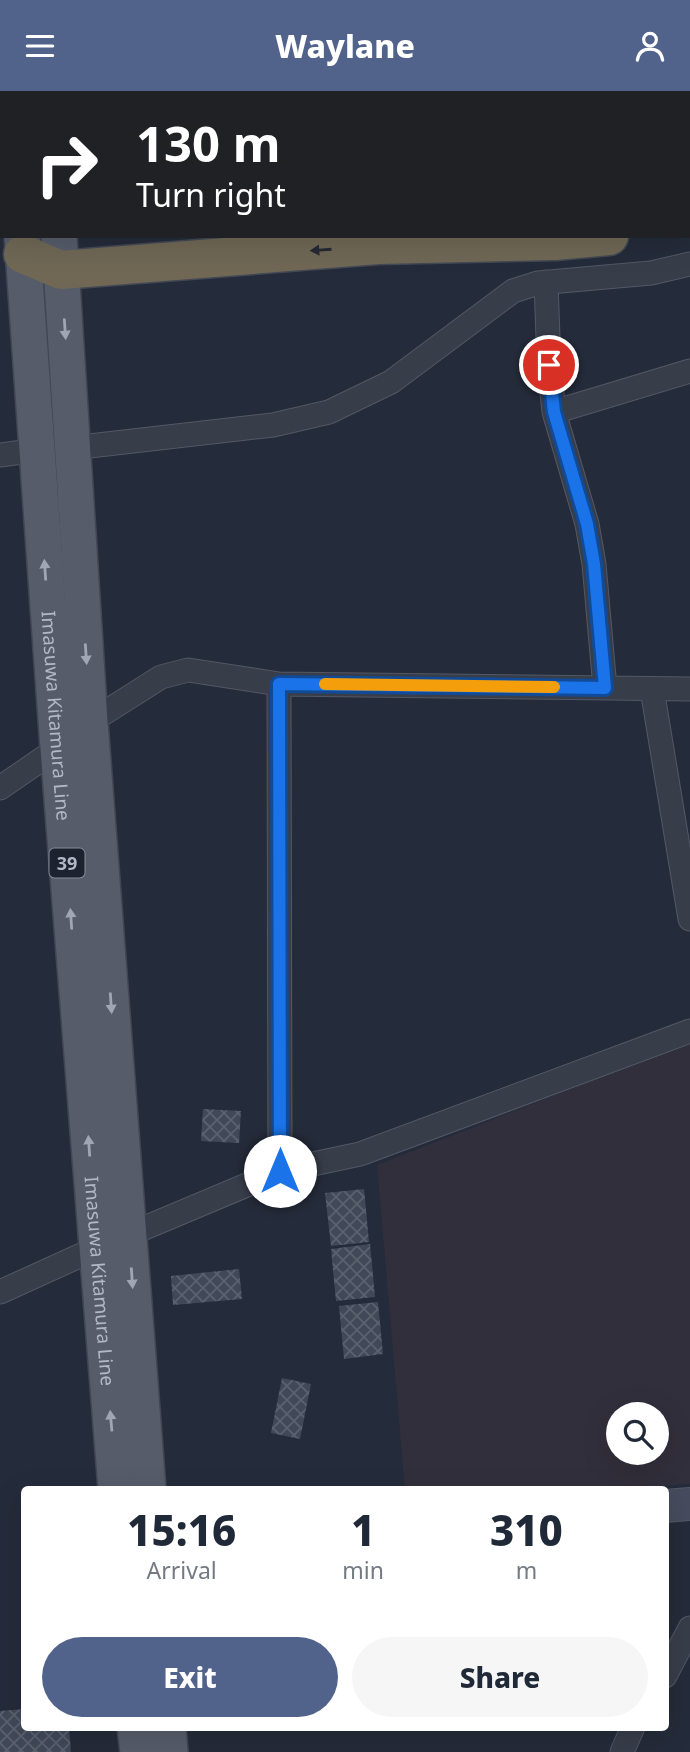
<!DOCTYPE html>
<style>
:root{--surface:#fff;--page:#f6f6f7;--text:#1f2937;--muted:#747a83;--accent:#51638a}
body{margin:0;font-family:"Noto Sans",sans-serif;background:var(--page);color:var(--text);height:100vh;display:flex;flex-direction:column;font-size:26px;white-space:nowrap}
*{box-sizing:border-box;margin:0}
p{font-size:23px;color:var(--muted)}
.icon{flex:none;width:38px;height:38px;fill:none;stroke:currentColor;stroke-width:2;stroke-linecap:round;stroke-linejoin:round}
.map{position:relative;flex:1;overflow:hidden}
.panel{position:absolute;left:21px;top:1395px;width:648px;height:245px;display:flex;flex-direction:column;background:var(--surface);border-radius:7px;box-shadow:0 7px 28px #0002}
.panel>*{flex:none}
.hud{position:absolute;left:0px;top:0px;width:691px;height:147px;box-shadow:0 7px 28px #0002;background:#202124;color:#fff;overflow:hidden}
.tools{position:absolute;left:606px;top:1311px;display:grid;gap:14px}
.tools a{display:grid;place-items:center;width:63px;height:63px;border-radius:50%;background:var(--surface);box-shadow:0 7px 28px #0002;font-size:35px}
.pin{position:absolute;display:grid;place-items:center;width:60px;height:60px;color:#fff;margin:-30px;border:4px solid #fff;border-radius:50%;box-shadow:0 2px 7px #0007}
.me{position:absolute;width:77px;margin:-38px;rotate:0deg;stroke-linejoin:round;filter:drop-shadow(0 0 5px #0008)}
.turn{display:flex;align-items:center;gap:24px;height:147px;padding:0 21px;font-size:32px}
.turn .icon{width:91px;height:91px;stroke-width:2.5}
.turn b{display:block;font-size:49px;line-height:60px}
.eta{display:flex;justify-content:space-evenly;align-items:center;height:119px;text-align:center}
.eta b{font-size:42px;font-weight:800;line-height:49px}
.cta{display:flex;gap:14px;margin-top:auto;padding:14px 21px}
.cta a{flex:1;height:80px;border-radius:42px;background:var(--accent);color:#fff;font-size:28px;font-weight:800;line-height:80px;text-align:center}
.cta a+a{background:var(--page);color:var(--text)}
header{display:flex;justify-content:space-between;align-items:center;height:91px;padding:0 21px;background:var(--accent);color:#fff;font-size:32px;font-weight:800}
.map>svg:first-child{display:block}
</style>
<header><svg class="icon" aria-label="menu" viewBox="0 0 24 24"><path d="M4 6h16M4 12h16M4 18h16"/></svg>Waylane<svg class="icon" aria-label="person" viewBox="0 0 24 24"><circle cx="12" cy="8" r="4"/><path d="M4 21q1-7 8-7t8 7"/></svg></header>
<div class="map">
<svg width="690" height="1661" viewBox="0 0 690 1661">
<defs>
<pattern id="building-cross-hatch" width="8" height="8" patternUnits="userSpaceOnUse" patternTransform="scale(1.75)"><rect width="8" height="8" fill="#414959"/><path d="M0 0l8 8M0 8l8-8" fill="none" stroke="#5a616f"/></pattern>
</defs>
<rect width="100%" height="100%" fill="#242b3a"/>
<path fill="#322f3c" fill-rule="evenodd" d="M690,951v442l-67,5h-218l-28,-324zM618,1323h38v39h-38z"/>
<path fill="url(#building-cross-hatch)" d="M203,1018l38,2 -2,32 -38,-2z
M364,1098l5,53 -38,4 -6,-53z
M370,1153l5,53 -39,4 -5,-52z
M239,1178l3,30 -69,6 -2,-29z
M378,1211l5,52 -39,5 -5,-53z
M282,1287l29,6 -11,55 -29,-6z
M24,1618v18h45l2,25h-71v-41z"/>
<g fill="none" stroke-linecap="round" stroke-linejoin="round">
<defs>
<path id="street" d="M546,191l3,83 5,47 33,112 7,40 11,124
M554,321l136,-41
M72,357l201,-23 56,-13 62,-30 122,-91 25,-8 113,-10 39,-9
M0,364l37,-5
M279,593l1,487
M652,598l38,230
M0,697l58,-40 32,-26 71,-45 27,-7 91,14 411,5
M0,1201l97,-44 183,-77 80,-17 330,-123
M665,1585l25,-48
M622,1661l11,-25"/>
<path id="secondary" d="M665,1415l25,-2"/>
<g id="primary">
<path d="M10,0l1,2"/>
<path d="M49,0v2"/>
<path id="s1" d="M22,145l36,512 58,741"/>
<path d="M59,145l31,486 58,767"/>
<path d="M135,1636l3,25"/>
<path d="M168,1636l2,25"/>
</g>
<path id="highway" d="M23,163l38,16 317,-25 177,-4 54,-5"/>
</defs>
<use href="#street" stroke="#535865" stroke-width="25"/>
<use href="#secondary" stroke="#535865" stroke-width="34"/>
<use href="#primary" stroke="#414653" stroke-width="38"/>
<use href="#highway" stroke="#434855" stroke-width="41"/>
<use href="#street" stroke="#383d4a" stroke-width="23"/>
<use href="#secondary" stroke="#464c5d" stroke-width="32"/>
<use href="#primary" stroke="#565c6a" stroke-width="35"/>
<use href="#highway" stroke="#706855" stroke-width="38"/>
</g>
<defs><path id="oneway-solid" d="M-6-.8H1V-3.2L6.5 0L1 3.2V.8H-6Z" transform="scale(1.75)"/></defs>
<use fill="#252933" href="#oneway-solid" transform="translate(321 159) rotate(176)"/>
<g fill="#a0a6b4">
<use href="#oneway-solid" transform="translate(65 238) rotate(86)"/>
<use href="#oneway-solid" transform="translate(45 479) rotate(-94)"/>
<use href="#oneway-solid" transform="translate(86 563) rotate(86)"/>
<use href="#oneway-solid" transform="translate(71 828) rotate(-94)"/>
<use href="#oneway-solid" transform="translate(111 912) rotate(86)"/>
<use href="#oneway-solid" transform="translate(89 1055) rotate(-94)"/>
<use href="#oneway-solid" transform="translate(132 1187) rotate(86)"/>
<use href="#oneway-solid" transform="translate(111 1330) rotate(-95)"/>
</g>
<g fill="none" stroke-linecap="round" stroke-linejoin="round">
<defs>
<path id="route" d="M280,1080l-1,-487 326,4 -11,-124 -7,-40 -33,-112 -5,-47"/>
</defs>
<use href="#route" stroke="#114b97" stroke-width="18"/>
<use href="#route" stroke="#1a73e8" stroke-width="12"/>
<path stroke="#f59e0b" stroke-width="12" d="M325,593l229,3"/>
</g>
<g text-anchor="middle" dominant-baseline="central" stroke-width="6" stroke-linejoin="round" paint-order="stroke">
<rect fill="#1d222f" stroke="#868b99" stroke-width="2" x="49.5" y="757.5" width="35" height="29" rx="5"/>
<g font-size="18" font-weight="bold" fill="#b3b8c6">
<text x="67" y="772">39</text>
</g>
<g font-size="19" fill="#b3b8c6" stroke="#1d222f">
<text stroke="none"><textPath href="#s1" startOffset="481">Imasuwa Kitamura Line</textPath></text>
<text stroke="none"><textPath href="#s1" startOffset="1048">Imasuwa Kitamura Line</textPath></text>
</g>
</g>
</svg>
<div class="tools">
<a><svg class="icon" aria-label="search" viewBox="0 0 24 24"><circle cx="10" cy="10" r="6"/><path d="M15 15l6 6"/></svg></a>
</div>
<div class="pin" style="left:549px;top:274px;background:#d93025"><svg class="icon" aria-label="arrive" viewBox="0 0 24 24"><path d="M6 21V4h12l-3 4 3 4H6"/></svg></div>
<svg class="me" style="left:280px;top:1080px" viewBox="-20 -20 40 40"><circle r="19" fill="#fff"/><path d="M0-13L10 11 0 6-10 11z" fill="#1a73e8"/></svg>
<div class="hud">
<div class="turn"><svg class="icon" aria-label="right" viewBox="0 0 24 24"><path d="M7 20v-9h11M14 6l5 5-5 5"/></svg><div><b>130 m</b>Turn right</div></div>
</div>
<section class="panel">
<div class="eta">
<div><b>15:16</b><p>Arrival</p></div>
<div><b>1</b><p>min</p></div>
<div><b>310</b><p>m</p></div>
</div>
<div class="cta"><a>Exit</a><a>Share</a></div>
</section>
</div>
